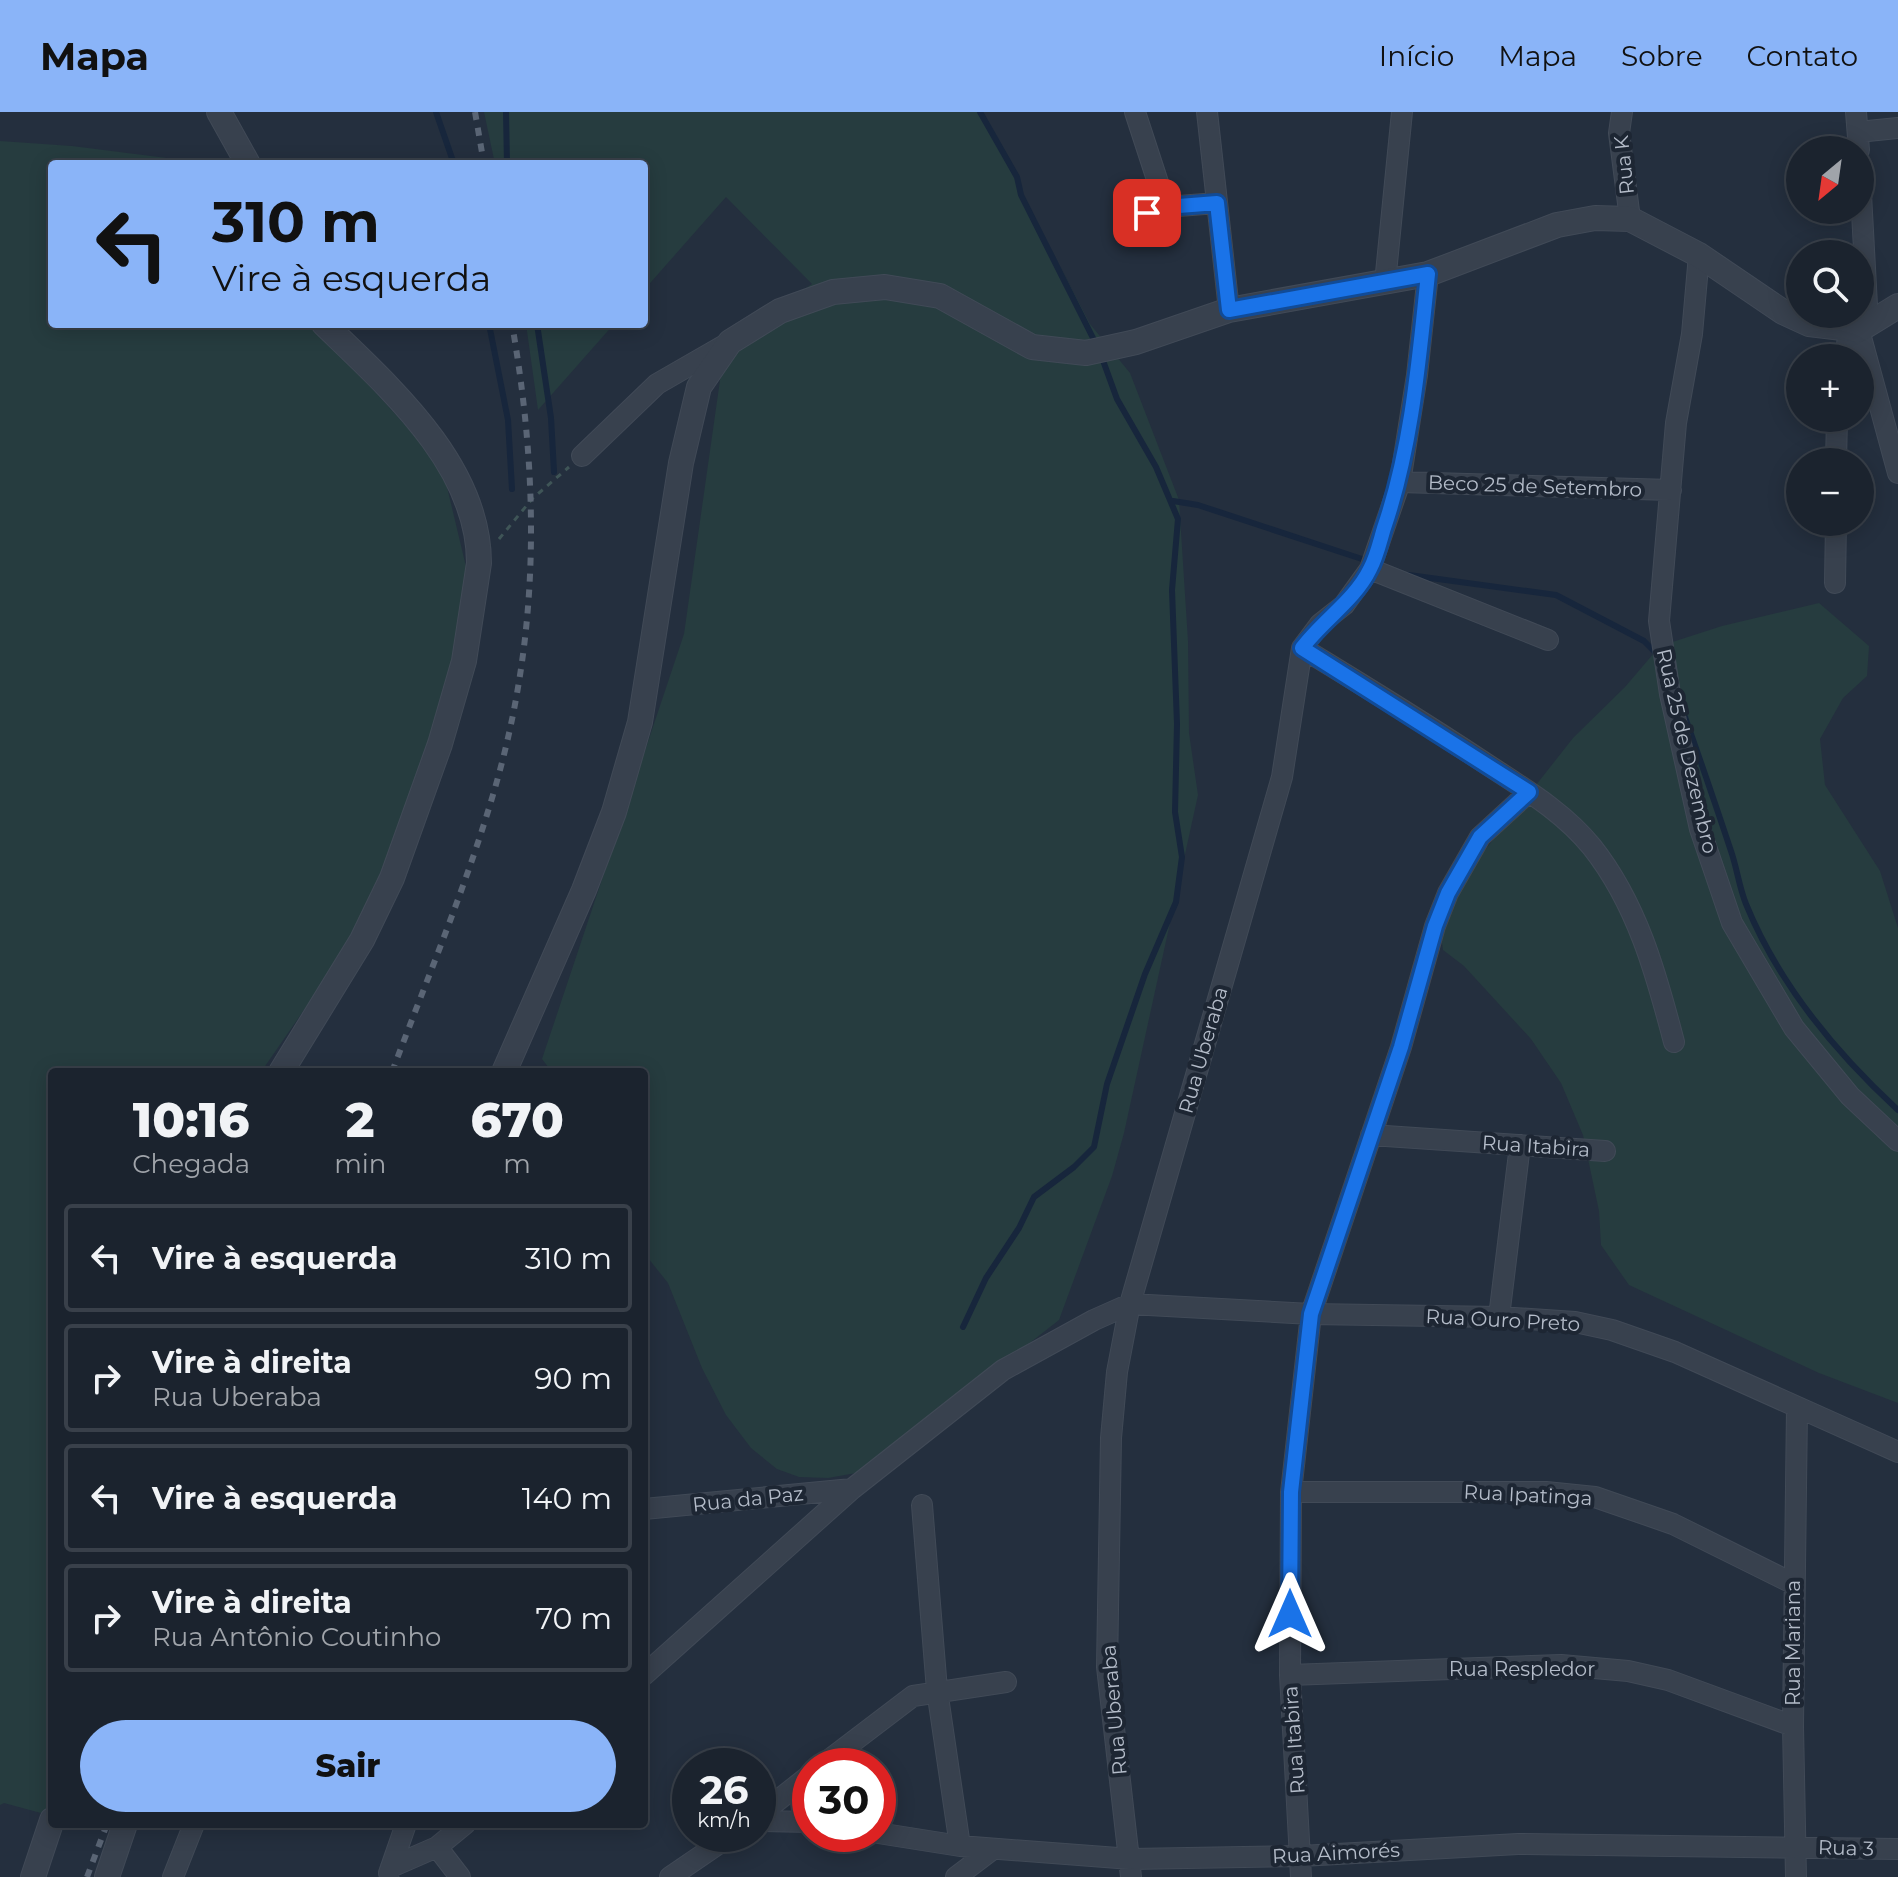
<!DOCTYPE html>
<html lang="pt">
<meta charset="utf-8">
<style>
:root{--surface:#1b232e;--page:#282f3a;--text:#f1f3f6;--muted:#a0a4aa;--line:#39404a;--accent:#8ab4f8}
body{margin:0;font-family:Montserrat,sans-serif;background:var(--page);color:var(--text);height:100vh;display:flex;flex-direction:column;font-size:30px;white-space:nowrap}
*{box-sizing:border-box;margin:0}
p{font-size:26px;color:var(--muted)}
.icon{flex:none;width:44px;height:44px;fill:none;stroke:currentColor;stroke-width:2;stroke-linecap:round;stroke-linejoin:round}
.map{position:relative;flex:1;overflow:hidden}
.side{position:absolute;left:48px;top:956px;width:600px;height:760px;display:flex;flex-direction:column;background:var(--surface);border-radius:8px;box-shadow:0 4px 20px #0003,0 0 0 2px var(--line)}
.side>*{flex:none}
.guide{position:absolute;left:48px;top:48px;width:600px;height:168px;border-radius:8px;box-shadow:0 4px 20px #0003,0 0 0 2px var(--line);background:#8ab4f8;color:#111;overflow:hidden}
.needle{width:52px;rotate:209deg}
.fabs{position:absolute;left:1786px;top:24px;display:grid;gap:16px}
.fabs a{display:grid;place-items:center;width:88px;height:88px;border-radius:50%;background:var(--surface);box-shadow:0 4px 20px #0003,0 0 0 2px var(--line);font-size:40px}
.speed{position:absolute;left:672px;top:1636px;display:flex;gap:16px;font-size:40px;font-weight:700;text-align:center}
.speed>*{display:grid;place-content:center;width:104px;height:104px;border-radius:50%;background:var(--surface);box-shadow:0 4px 20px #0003,0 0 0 2px var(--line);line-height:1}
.speed small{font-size:20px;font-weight:400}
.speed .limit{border:12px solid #d22;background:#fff;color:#111}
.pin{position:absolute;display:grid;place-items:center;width:68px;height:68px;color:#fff;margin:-34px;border-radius:16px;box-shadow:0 4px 12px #0006}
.me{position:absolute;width:88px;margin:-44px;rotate:0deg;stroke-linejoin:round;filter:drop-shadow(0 0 6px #0008)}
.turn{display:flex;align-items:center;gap:28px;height:168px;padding:0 32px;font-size:36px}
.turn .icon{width:104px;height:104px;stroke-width:2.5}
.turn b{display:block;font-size:56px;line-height:68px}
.eta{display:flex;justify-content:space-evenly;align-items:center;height:136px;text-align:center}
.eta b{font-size:48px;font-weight:800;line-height:56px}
.cta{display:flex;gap:16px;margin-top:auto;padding:16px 32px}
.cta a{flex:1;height:92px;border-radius:48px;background:var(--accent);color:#111;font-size:32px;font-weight:800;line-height:92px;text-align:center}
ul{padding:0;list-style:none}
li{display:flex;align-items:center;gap:24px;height:108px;margin:0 16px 12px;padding:0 16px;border:4px solid var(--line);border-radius:8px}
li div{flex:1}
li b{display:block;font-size:30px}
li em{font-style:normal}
header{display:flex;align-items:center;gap:48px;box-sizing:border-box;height:112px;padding:0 40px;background:var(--accent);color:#111}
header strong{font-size:38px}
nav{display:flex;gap:44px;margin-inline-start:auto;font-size:28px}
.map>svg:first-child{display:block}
</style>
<header>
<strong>Mapa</strong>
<nav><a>Início</a><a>Mapa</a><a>Sobre</a><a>Contato</a></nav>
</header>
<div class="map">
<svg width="1898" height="1765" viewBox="0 0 1898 1765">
<rect width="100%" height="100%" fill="#242f3e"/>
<path fill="#263c3f" d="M484,0h496l110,212 40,49 49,127 9,141 1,92 9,62 -74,338 -12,43 -53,144 -192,151 -39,7 -29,-1 -22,-8 -26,-21 -25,-33 -24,-47 -34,-85 -24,-30v-181h-92l-10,-13 142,-425 40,-282 28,-29 60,-39 -86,-87 -82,93v-126h-149z
M0,29l72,5 142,18h-162v160h262l128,142 37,155 -3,44 -17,57 -23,54 -67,140 -108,156h-209v744l-48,-13 -4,2z
M526,212h88l-76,86z
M1819,491l50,43 -2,30 -24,22 -23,41 5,46 55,86 18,57v475l-79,-30 -190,-88 -28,-40 -2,-34 -16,-76 -22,-52 -30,-44 -67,-73 -21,-16 -2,-14 8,-25 32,-56 92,-117 52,-51 35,-41 62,-20z"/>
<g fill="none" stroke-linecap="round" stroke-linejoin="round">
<path stroke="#17263c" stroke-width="6" d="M436,0l18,52
M506,0l1,52
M980,0l37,65 4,18 75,149
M489,212l19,96 4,69
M537,212l14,94 3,54
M1173,389l25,4 170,56
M1409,463l147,20 88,46 15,15
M1685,605c16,45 31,89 46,134 6,17 8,36 15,53 33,81 89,148 152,206
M963,1215l23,-49 33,-50 15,-31 40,-30 20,-20 13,-63 38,-110 31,-72 6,-45 -7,-45 2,-88 -5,-134 6,-71 -22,-52 -39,-68 -16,-44"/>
<defs>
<path id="minor" d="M1135,0l31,95
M1207,0l22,198
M1622,0l-3,21 11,86
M1856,0l3,38
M1858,20l40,-4
M1860,63l8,149
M1128,107l38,-12 51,-4
M1699,143l-7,79 -16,89 -17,198 11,73 30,135 32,94 62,105 56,68 48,45
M1385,171l17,-171
M1859,218l39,143
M1845,246l4,-27
M582,344l75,-72 73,-42
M1836,350l1,-44
M1400,370l271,8
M1370,457l178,71
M1835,471l1,-61
M1302,536c61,37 121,74 180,113 39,26 80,49 110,86 45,57 64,126 82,195
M1371,1023l234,16
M1499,1205l21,-172
M1291,1380h255l49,5 78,27 121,60
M922,1393l15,185 23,156
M644,1397l208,-20
M644,1563l208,-186 151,-119 91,-50 36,-16 181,10 188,3 76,5 37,8 63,22 223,100
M1290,1563l271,-10 67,6 40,9 125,46
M821,1654l92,-70 93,-14
M758,1704l52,-41
M758,1709l52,1
M878,1721l82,13 171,13 170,-3 217,-12 380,5
M437,1735l23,30
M391,1755l46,-20 28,-23
M389,1761l17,-49
M173,1765l21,-53
M670,1765l63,-43
M956,1765l37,-28
M1131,1765l-24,-210 4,-229 6,-66 13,-68 152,-527 20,-129 18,-24 24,-19 26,-36 30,-87 17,-107 11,-101
M1301,1765l-11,-202 1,-183 20,-178 90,-267 34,-121 13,-33 32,-56 49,-45
M1796,1765l-3,-151 4,-318"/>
<path id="tertiary" d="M219,0l29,52
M281,960l81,-132 30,-62 48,-134 24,-83 15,-98c0,-98 -90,-176 -155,-239
M504,960l80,-182 30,-78 26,-90 41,-259 18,-76 31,-45 50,-31 53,-19 52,-5 55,9 92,51 54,6 50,-11 93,-32 199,-36 129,-49 38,-7 35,1 69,36 84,57 26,12 50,6 39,-24
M33,1765l19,-57
M107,1765l18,-53"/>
</defs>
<use href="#minor" stroke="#414a57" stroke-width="22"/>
<use href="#tertiary" stroke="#414a57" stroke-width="26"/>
<path stroke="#3f5557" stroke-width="3" stroke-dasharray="6 6" stroke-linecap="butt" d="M499,427l33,-40 37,-32"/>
<use href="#minor" stroke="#38414e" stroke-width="20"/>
<use href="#tertiary" stroke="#38414e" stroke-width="24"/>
<path stroke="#5a6575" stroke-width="6" stroke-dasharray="8 8" stroke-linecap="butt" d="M475,0l9,52
M392,960c36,-96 77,-192 105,-291 43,-153 42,-302 15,-457
M87,1765l20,-53"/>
</g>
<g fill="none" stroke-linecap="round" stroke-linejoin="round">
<defs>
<path id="route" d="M1147,101l19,-6 51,-4 12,107 199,-36c-9,85 -16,172 -44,254 -4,13 -7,28 -14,41 -15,31 -47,51 -68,79l227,144 -49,45 -32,56 -13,33 -34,121 -90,267 -20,178 -1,122"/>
</defs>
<use href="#route" stroke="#114b97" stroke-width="20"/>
<use href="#route" stroke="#1a73e8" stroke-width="14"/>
</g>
<g text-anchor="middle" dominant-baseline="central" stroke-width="8" stroke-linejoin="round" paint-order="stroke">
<g font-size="20" fill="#b4bcc9" stroke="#1d2633">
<text transform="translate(1624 53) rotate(-96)">Rua K</text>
<text transform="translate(1535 374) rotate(2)">Beco 25 de Setembro</text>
<text transform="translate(1687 639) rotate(77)">Rua 25 de Dezembro</text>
<text transform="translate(1203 938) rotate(-74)">Rua Uberaba</text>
<text transform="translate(1536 1034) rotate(4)">Rua Itabira</text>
<text transform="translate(1503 1208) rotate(3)">Rua Ouro Preto</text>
<text transform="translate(1528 1383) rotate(3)">Rua Ipatinga</text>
<text transform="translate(748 1387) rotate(-6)">Rua da Paz</text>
<text transform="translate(1793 1531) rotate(-90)">Rua Mariana</text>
<text x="1522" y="1557">Rua Respledor</text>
<text transform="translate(1114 1598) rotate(-95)">Rua Uberaba</text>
<text transform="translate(1294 1628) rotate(-94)">Rua Itabira</text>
<text transform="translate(1846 1736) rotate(2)">Rua 3</text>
<text transform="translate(1336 1741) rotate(-3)">Rua Aimorés</text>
</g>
</g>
</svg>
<div class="fabs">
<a><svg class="needle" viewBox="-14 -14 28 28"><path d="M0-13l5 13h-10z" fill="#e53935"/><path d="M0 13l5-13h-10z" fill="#a0a4aa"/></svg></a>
<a><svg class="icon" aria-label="search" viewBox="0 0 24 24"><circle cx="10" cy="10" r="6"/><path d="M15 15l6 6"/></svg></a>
<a>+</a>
<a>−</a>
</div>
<div class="speed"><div>26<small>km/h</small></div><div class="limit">30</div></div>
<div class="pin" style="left:1147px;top:101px;background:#d93025"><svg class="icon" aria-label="arrive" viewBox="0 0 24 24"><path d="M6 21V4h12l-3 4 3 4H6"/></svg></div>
<svg class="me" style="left:1290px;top:1502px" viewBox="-20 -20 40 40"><path d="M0-17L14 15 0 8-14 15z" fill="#1a73e8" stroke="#fff" stroke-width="4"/></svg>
<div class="guide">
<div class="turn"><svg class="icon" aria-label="left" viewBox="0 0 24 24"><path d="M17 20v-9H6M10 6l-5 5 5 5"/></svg><div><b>310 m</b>Vire à esquerda</div></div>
</div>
<section class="side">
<div class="eta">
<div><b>10:16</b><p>Chegada</p></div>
<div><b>2</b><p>min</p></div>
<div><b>670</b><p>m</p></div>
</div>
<ul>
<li><svg class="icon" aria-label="left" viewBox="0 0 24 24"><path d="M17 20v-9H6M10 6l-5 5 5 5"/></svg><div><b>Vire à esquerda</b></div><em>310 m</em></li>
<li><svg class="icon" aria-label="right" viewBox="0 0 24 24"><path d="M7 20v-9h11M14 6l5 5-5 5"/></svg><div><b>Vire à direita</b><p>Rua Uberaba</p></div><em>90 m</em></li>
<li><svg class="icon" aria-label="left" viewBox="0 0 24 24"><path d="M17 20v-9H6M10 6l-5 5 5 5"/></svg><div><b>Vire à esquerda</b></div><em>140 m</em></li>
<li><svg class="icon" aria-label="right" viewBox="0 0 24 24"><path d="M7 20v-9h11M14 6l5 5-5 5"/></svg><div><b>Vire à direita</b><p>Rua Antônio Coutinho</p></div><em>70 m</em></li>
</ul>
<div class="cta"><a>Sair</a></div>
</section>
</div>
